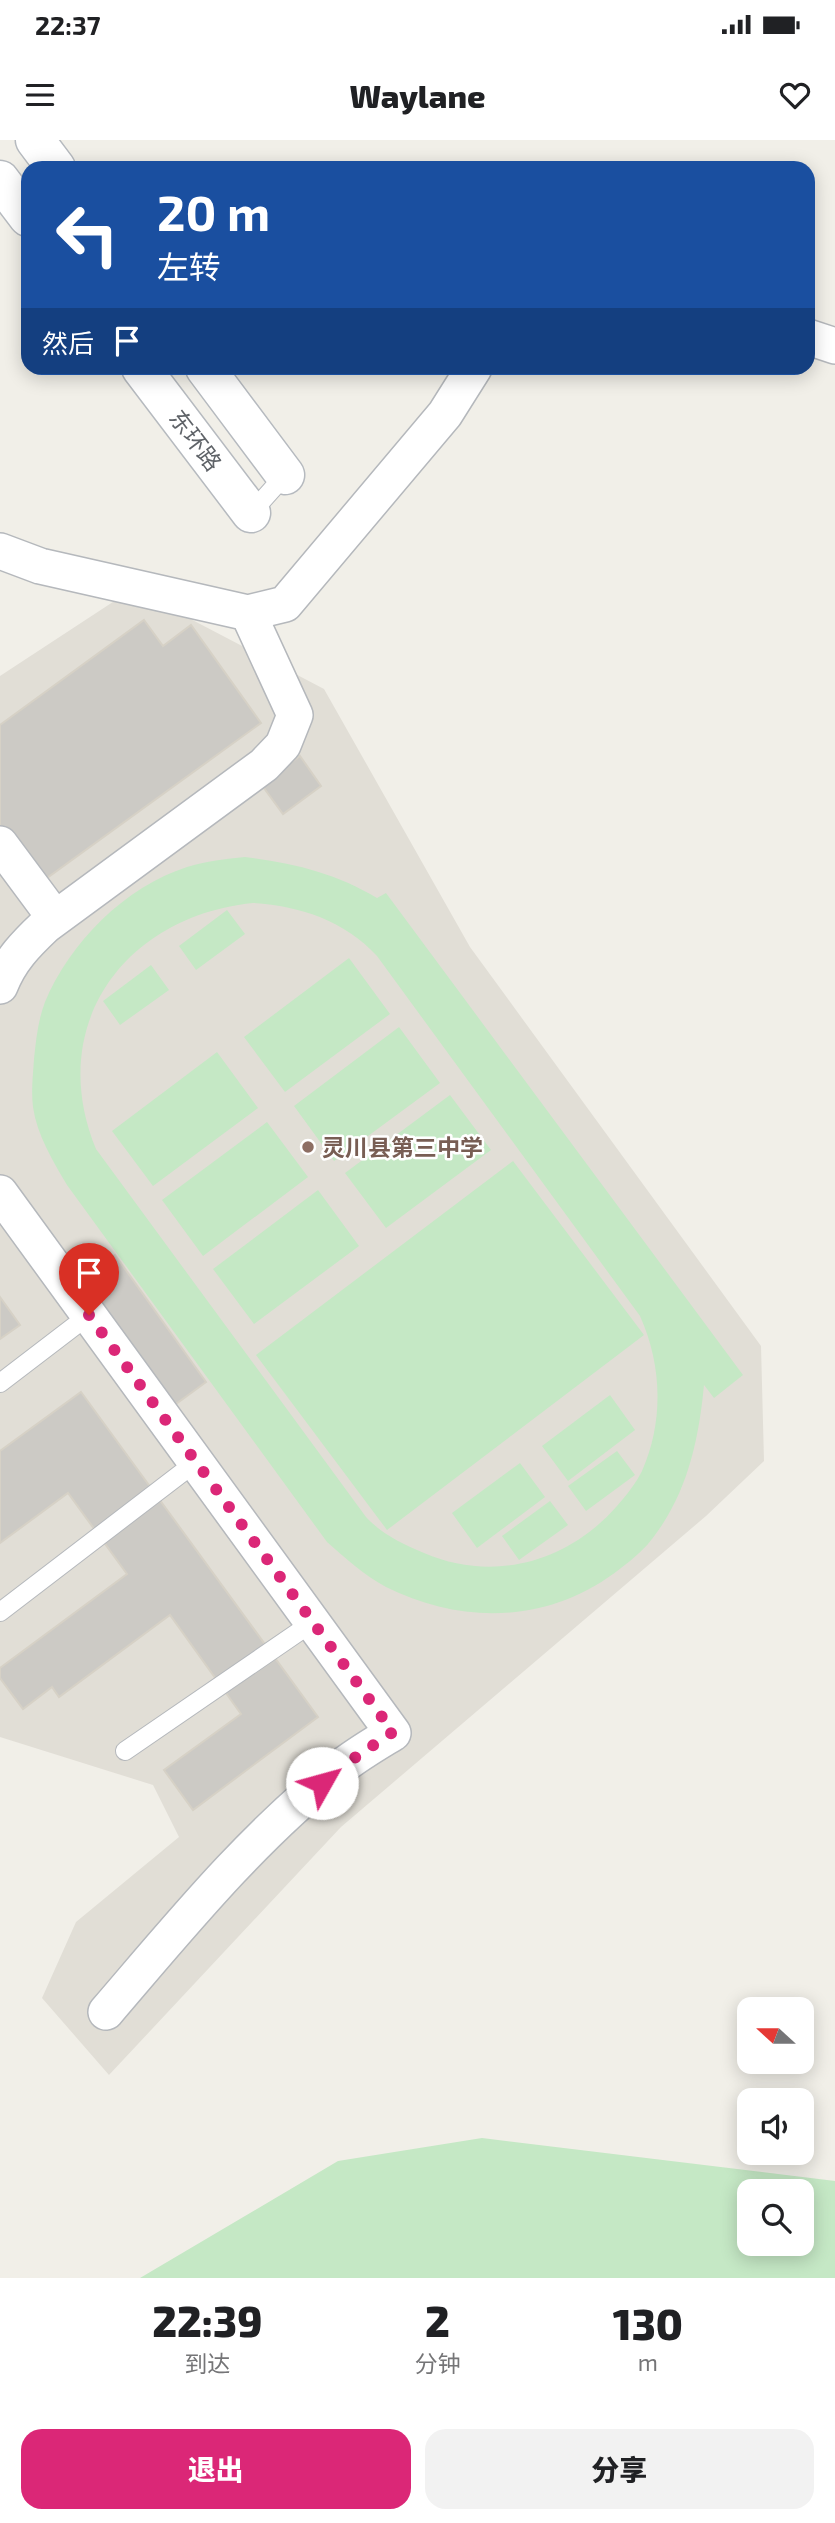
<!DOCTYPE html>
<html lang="zh">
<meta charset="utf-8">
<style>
:root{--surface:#fff;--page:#f2f2f2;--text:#202124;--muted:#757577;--accent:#db2777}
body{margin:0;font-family:"Exo 2","Noto Sans SC",sans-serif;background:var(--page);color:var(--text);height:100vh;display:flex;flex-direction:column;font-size:26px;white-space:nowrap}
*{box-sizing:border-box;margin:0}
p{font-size:23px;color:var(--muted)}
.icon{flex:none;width:38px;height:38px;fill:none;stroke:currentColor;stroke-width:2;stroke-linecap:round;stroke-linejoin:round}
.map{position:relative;height:2138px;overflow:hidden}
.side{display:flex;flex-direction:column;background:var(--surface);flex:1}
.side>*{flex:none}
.top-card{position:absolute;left:21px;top:21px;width:794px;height:214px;border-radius:21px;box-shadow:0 4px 18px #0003;background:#1a4fa0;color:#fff;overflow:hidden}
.needle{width:46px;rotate:291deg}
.fabs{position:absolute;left:737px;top:1857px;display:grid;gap:14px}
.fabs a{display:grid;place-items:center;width:77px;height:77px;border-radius:14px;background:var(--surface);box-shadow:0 4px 18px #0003;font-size:35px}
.pin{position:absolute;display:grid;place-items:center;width:60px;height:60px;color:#fff;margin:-72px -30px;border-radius:50% 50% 50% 0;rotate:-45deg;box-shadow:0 0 7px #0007}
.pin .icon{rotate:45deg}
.me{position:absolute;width:77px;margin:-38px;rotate:52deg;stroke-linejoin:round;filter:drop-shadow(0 0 5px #0008)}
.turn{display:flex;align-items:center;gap:24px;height:147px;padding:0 21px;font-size:32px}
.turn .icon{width:91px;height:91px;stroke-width:2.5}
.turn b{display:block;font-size:49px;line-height:60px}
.then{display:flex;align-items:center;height:66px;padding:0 21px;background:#0003;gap:14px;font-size:26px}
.eta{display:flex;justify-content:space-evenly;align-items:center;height:119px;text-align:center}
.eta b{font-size:42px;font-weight:800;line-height:49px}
.button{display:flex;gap:14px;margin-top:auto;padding:14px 21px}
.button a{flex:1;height:80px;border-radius:21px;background:var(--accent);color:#fff;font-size:28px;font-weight:800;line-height:80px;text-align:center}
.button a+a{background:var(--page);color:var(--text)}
.status{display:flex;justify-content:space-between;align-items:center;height:49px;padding:0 35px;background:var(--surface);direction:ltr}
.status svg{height:19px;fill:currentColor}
header{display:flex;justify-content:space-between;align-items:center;height:91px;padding:0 21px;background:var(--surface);font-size:32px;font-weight:800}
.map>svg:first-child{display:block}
</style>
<div class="status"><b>22:37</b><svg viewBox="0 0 49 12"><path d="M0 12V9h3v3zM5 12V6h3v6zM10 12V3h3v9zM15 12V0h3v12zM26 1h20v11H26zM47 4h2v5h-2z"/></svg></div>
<header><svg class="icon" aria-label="menu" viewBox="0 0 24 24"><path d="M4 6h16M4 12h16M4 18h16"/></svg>Waylane<svg class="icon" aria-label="heart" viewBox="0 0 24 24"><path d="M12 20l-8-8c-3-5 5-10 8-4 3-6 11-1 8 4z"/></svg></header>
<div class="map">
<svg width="835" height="2138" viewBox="0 0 835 2138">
<rect width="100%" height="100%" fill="#f1efe8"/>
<path fill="#e1ded6" d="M119,458l60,15 145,76 146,258 291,399 3,115 -58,55 -365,311 -232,248 -67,-77 34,-76 103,-85 -26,-52 -153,-48v-1061z"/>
<path fill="#c5e8c5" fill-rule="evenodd" d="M245,717c48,6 91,16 132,41l9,-5 357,482 -29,23 -10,-13c-5,53 -16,106 -49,150 -9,13 -22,24 -34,33 -69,55 -157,58 -235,19 -22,-12 -41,-29 -59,-45l-260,-357c-14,-24 -30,-50 -34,-78 -2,-16 0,-32 1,-48 2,-19 4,-39 11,-57 25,-60 80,-115 142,-135 19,-6 39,-8 58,-10zM253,763c47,3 92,18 124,53l263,360c22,49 24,105 2,155 -6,12 -16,25 -25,35 -49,56 -123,77 -193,47 -22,-9 -42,-19 -58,-36l-270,-368c-51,-124 29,-233 157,-246z
M227,770l18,24 -49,36 -17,-24z
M349,818l41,56 -105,78 -41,-55z
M151,825l18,25 -49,35 -17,-24z
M399,887l41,56 -106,78 -40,-55z
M217,912l41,56 -105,78 -41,-55z
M450,955l41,55 -105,78 -41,-55z
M267,982l41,55 -105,79 -41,-56z
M513,1021l131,174 -257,195 -131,-175z
M318,1050l41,56 -105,78 -41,-55z
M610,1255l25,35 -67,51 -26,-35z
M617,1311l18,24 -49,36 -18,-25z
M520,1323l25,34 -68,51 -25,-35z
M550,1361l18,24 -49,35 -17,-24z
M482,1998l353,43v97h-695l198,-117zM749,2051h53v53h-53z"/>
<path fill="#cccac5" stroke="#d6d1c6" stroke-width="2" d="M144,480l19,26 28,-21 70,98 -221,160 -40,-56v-102z
M300,616l21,30 -38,28 -22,-30z
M115,1115l91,127 -37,27 -91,-127z
M0,1157l20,28 -20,14z
M81,1252l237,325 -125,93 -29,-40 77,-56 -71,-99 -111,82 -7,-10 -29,22 -23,-31v-10l127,-94 -59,-81 -68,50v-92z"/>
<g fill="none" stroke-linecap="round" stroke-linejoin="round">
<defs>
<path id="service" d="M251,373l34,-38
M0,1243l89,-68
M0,1472l196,-150
M125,1611l188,-129"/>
<path id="minor" d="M808,197l27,9
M0,411l40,15 208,47 37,-9 160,-190 29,-46
M0,704l55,74
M0,846c10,-26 26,-42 45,-60l219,-161 19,-20 12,-30 -47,-102
M0,1053l393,540c-18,11 -37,22 -53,35 -89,70 -161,159 -234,244"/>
<path id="secondary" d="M35,0l21,28
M0,40l28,37
M141,228l110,145
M205,228l80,107"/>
</defs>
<use href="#service" stroke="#b5b8bc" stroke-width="20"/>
<use href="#minor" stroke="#b5b8bc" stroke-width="38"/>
<use href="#secondary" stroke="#b6babf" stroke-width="41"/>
<use href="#service" stroke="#fff" stroke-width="18"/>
<use href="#minor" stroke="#fff" stroke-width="35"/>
<use href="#secondary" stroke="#fff" stroke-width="38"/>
</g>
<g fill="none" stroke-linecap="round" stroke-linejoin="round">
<path stroke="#db2777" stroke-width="12" stroke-dasharray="0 21.6" d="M89,1175l304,417 -52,35 -19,16"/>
</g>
<circle fill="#8d6e63" stroke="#fff" stroke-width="2.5" cx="308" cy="1007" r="7"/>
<g text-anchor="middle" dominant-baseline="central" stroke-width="5" stroke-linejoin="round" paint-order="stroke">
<g font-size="23" fill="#5f6368" stroke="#fff">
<text transform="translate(196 300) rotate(53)">东环路</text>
</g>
<g font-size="23" font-weight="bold" fill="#785e54" stroke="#fff" text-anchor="start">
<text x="322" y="1007">灵川县第三中学</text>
</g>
</g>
</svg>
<div class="fabs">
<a><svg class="needle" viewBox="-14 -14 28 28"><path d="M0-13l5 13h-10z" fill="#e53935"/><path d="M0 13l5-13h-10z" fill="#757577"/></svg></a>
<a><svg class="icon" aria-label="sound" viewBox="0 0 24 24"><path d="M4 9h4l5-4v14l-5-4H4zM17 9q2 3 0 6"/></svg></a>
<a><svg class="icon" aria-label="search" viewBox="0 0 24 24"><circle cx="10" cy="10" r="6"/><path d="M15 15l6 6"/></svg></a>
</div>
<div class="pin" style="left:89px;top:1175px;background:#d93025"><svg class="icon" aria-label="arrive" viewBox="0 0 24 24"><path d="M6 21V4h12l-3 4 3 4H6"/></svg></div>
<svg class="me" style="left:322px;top:1643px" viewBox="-20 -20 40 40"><circle r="19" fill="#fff"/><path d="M0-13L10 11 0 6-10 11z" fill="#db2777"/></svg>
<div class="top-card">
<div class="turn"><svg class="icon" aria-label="left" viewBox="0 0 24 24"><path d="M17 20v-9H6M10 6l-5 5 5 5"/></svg><div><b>20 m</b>左转</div></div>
<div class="then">然后<svg class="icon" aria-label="arrive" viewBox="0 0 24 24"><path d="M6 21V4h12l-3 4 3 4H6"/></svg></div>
</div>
</div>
<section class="side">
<div class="eta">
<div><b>22:39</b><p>到达</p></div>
<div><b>2</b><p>分钟</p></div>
<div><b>130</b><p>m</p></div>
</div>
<div class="button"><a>退出</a><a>分享</a></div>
</section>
